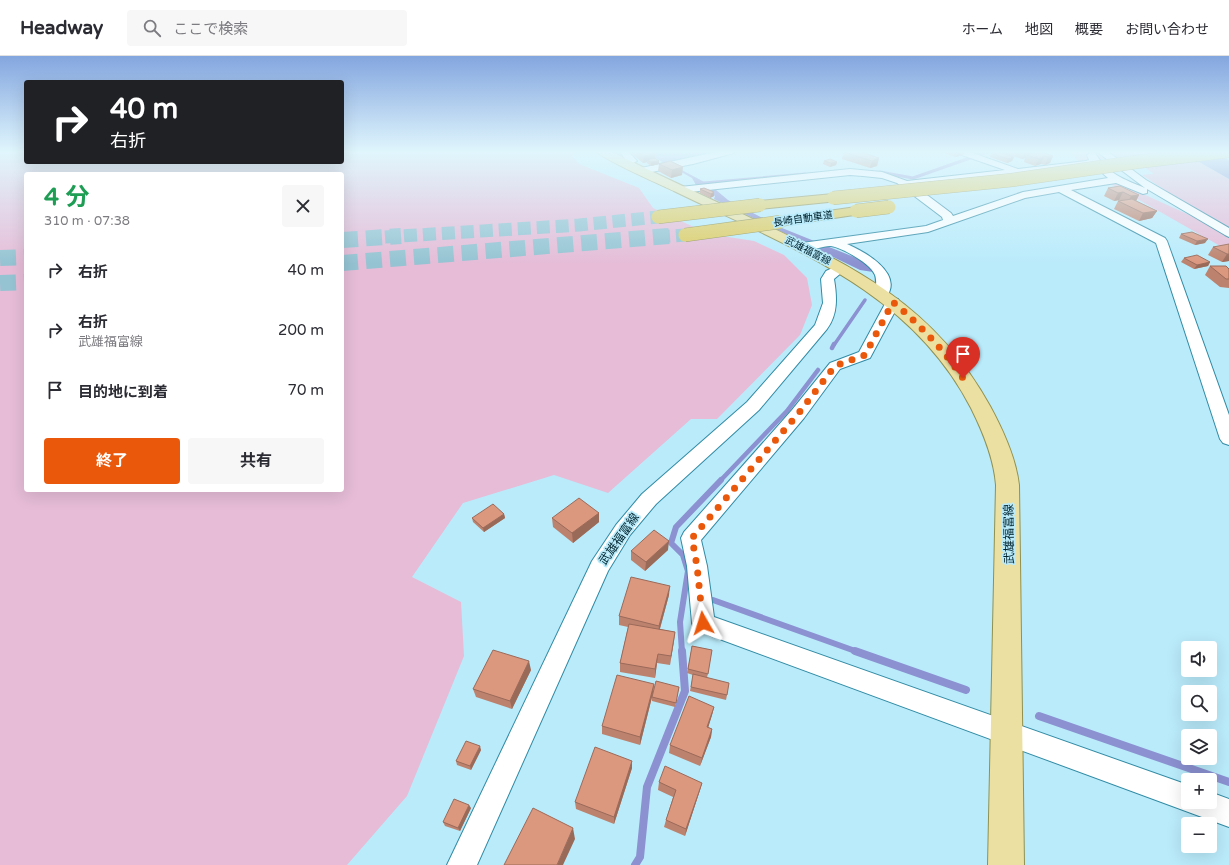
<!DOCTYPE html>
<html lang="ja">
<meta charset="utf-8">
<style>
:root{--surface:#fff;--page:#f7f7f7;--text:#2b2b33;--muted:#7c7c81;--line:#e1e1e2;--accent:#ea580c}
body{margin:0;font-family:"Varela Round","Noto Sans JP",sans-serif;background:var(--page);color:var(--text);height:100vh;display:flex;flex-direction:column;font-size:15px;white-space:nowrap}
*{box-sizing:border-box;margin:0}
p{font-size:13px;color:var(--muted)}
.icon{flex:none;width:22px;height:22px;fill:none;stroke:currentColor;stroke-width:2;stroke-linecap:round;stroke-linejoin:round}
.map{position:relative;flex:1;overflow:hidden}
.panel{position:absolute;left:24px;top:116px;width:320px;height:320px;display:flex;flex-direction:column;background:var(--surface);border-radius:4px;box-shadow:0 4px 16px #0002}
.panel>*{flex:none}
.guide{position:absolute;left:24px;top:24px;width:320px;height:84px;border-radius:4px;box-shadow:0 4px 16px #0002;background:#202124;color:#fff;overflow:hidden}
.fabs{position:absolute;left:1181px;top:585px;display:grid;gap:8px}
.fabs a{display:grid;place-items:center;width:36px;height:36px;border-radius:4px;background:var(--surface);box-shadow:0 4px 16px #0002;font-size:20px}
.pin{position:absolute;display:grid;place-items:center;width:34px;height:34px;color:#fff;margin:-41px -17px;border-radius:50% 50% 50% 0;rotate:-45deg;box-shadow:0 0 4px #0007}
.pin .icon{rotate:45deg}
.me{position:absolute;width:44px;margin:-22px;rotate:354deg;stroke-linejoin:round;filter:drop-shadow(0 0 3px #0008)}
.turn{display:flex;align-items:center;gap:14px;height:84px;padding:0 20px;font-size:18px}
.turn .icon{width:52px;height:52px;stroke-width:2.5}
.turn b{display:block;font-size:28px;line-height:34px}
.round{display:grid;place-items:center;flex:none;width:42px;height:42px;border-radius:4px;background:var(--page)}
.overview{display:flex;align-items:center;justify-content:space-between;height:68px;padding:0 20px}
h1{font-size:24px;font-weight:700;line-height:30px;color:#1e9e55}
.primary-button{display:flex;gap:8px;margin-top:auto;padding:8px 20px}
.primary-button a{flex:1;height:46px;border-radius:4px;background:var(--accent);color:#fff;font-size:16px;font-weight:700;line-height:46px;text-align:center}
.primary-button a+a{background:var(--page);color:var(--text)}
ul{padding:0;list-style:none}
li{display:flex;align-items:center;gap:12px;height:60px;padding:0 20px}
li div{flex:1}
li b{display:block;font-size:15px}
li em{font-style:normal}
header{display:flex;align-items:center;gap:24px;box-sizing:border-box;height:56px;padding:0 20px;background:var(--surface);border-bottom:1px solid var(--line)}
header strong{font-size:19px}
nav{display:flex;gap:22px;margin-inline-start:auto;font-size:14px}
.search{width:280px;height:36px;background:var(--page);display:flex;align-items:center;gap:10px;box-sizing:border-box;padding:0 14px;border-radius:4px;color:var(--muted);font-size:15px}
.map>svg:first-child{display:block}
</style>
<header>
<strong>Headway</strong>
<div class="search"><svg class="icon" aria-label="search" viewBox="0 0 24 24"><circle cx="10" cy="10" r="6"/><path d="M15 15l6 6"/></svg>ここで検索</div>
<nav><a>ホーム</a><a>地図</a><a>概要</a><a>お問い合わせ</a></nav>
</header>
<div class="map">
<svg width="1229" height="809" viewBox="0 0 1229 809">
<rect width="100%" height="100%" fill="#baebfb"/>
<path fill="#e6bcd7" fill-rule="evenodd" d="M0,95h26v11h316v-11h235l-5,5 7,8 60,24 14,20 56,26 45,7 30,14 23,23 5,27 -12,30 -83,84h-26l-83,74 -54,-18 -91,28 -51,74 49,25 3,54 -57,140 -60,69h-347zM26,118h316v316h-316z
M1070,95h110l49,28v72l-118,-67 8,-1 77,35 8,-2 -62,-41 12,-1 -25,-18 -51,5z"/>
<path fill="#8b91d1" d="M645,95h74l-55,12z
M1180,95h32l17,9v19z
M676,111l34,18 18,15 54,28 77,31 12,7 2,6 -13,-2 -146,-71 1,-3 -19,-11 -4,-7 -18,-10z"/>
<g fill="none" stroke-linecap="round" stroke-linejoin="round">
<path stroke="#8b91d1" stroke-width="3" d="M880,116l33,6 77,-27
M704,127l101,-9"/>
<path stroke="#8b91d1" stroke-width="3.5" d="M834,289l31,-45"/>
<path stroke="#8b91d1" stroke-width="4.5" d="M832,292l2,-4
M720,425l67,-70 31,-41"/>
<path stroke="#8b91d1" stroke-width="6" d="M713,544l145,52
M682,596l-2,-30 8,-51 -5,-16 -12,-12 5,-16 45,-47"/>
<path stroke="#8b91d1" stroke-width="8" d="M855,595l111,39
M1039,660l190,66
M635,809l5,-8 7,-70 38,-96 -3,-40"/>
<path stroke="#95c3d2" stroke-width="13" stroke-dasharray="13 6" stroke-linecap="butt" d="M385,181l194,-12 79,-8
M657,181l28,-2"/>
<path stroke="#95c3d2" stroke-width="16" stroke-dasharray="16 8" stroke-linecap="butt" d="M342,184l59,-4
M0,202l26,-1
M342,207l327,-27
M0,227l26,-1"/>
<defs>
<path id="minor" d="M619,95h9l9,10 -8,4h-6l-2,-2 5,-3z
M721,95h15l-2,2 -41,11 -52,10 -5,-3 5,-3z
M955,95h12l51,18 68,-8 3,-1 -2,-5 5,-3 3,1c13,21 28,26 50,35l-49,-37h11l39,29 83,48v9l-4,-2 -78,-46v4l-4,1 -27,-11 -45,7 94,48 2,3 62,174v30l-6,-2 -3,-4 -64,-196 -97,-51 -34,6 -97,34 -81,12c16,7 56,28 40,52h-10l-2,-3c1,-7 2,-12 0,-18 -4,-11 -32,-27 -44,-29 -9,-1 -29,10 -35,1l6,-4 124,-17 17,-6 -1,-3 -45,-34 -15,-5 -19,-2 -13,-1 -170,18 -5,-3 5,-3 170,-18 32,3 25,9 98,-11 -49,-17zM1093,109l15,13 -85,14 -70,24 -2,-3 -36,-27z
M841,208l6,4 -13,11c3,18 4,35 -7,50l-68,81 -103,94 -26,31 -22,36 -131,294h-30l145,-304 24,-36 26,-31 105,-92 68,-77 8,-22 -2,-24 5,-8z
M893,242l5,1 2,3 -30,56 -30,11 -36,49 -103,122 6,26 7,51 474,168v17h22v-10l19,7v28l-534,-197 -3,-7 -5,-57 -6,-28 3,-6 108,-122 38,-47 29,-11 27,-50 2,-3z"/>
<path id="major" d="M596,95h14c48,24 97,46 145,69 99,46 180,86 235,186 13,24 26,52 29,79l5,380h-36l8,-380c-2,-26 -13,-53 -25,-77 -62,-120 -183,-161 -297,-217 -13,-6 -72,-32 -78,-40z"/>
<path id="highway" d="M833,138l7,4 -2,3 -78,8 -5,-1 -2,-3 2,-3 5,-1z
M856,151l5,1 2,3 -2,3 -81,12 -5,-1 -2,-3 2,-3 5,-1z"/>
</defs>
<use href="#minor" stroke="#318ba4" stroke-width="2"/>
<use href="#major" stroke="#909150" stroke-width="2"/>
<use href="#highway" stroke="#909150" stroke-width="2"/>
<use href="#minor" fill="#fff" fill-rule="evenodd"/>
<use href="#major" fill="#ebe0a1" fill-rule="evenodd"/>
<use href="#highway" fill="#decc63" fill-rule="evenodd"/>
<defs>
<path id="highway-bridge" d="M833,142l179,-18 124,-18 93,-11
M856,155l33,-4
M658,161l102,-12
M685,179l95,-13"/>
</defs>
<use href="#highway-bridge" stroke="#909150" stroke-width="14" stroke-linecap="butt"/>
<use href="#highway-bridge" stroke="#decc63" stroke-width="13"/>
</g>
<path fill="#bd826d" d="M628,95h22l5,3v4l4,3v3l-8,2 -4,-3v-1l-4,1 -11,-9v-2l-3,1z
M938,95h27l-1,3 -8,3z
M1002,95h30l-1,2 22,3 -3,7 -5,2 -4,-1 -6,2 -11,-4 1,-4 -3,1 -21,-7z
M844,96l35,6 -2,8 -7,2 -28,-9z
M991,97l23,4 -2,4 -5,2 -17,-6z
M824,105l13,1 -1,3 -6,2 -7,-3z
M659,108l23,11 -11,3 -13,-7z
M704,132l10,8 -4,2 -10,-5v-4z
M1108,132l31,7 -3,6 21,10 -5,7 -13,3 -25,-12 4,-8h2l-1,-1 -5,1 -10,-5z
M1181,178l24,9 -10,2 -16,-7z
M1229,188v17l-7,1 -14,-7 5,-8z
M1184,202l26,4 -2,4 -14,3 -13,-7z
M1210,210l19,3v19l-9,-1 -15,-12z
M599,457v9l-26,21 -20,-16 -1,-9z
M504,458l1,4 -21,14 -11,-10 -1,-4z
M668,494l-23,21 -14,-11v-9z
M669,539l-9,34 15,3 -5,33 -13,-2 -2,15 -35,-6v-9l8,-36 -9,-2v-9z
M692,590l20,4 -5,28 20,17 -1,5 -36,-9 3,-16 -6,-2z
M531,614l-19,39 -36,-12 -3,-8z
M654,628l-1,9 -13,52 -38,-11v-8z
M679,631l-4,20 -23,-6v-4z
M714,651l-2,8 -4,12 4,2 -1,8 -11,29 -31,-13 1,-8z
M481,694l-10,20 -14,-5 -1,-4z
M632,705v7l-18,56 -38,-15 -1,-7z
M659,726l43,1 -2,7 -15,46 -21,-9 2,-7 7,-23 -15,-7z
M471,752l-11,23 -15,-5 -2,-4z"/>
<path fill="#9a6a59" d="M629,95h3v1l-3,1z
M958,95h7l-1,3 -8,3z
M1029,95h3l-2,5 -3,-1 -2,3 -3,1 3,-7z
M655,98v7l-8,-1v2l-4,1 1,-7z
M1044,100l-3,8 -6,2 4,-7z
M1053,100l-3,7 -5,2 3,-8z
M1014,101l-2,4 -5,2 1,-4z
M879,102l-2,8 -7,2 2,-7z
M659,105v3l-8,2v-4z
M837,106l-1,3 -6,2 1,-4z
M683,111l-1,8 -11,3 1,-8z
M714,136v4l-4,2 1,-4z
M1123,136l-4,8 -5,1 4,-8z
M1139,139l-4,8 -8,1 4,-8z
M1157,155l-5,7 -13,3 4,-8z
M1208,183l-3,4 -10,2 2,-4z
M1227,198h2v7l-7,1z
M1210,206l-2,4 -14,3 3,-4z
M599,457v9l-26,21 -1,-10z
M504,458l1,4 -21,14 -1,-4z
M669,485l-1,9 -23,21 1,-9z
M670,530l-1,9 -11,40 1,-9z
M675,576l-1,9 -4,24 1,-9z
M658,598l-1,9 -2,15v-9z
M529,605l2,9 -19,39 -2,-8z
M654,628l-1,9 -13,52v-8z
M714,651l-2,8 -6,20 1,-8z
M712,673l-1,8 -11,29 2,-8z
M480,690l1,4 -10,20 -1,-4z
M632,705v7l-18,56v-7z
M702,727l-2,7 -15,46 1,-7z
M469,749l2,3 -11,23 -2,-3z
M573,772l2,11 -12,26h-6z"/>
<path fill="#dc977f" stroke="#9a6a59" d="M637,95h13l5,3 -11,2z
M849,95h10l20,7 -7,3 -28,-9z
M997,95l17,6 -6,2 -17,-6z
M1020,95h9l-4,1z
M1037,95l16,5 -5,1 -4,-1 -5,3 -12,-4z
M655,102l4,3 -8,1 -4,-2z
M830,103l7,3 -6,1 -7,-2z
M670,105l13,6 -11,3 -13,-6z
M1120,130l19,9 -8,1 -8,-4 -5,1 -10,-5z
M704,132l10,4 -3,2 -11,-5z
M1132,143l25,12 -14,2 -25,-12z
M1192,176l16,7 -11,2 -16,-7z
M1229,188v10h-2l-14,-7z
M1197,199l13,7 -13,3 -13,-7z
M1210,210h16l3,3v10h-3z
M579,442l20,15 -27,20 -20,-15z
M493,448l11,10 -21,14 -11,-10z
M654,474l15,11 -23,21 -15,-11z
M631,521l39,9 -11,40 -40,-10z
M629,568l46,8 -4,24 -13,-2 -3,15 -35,-6z
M692,590l20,4 -4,24 -20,-5z
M493,594l36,11 -19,40 -37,-12z
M693,618l36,9 -2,12 -36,-8z
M617,619l37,9 -14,53 -38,-11z
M656,625l23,6 -3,16 -24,-6z
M689,640l25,11 -7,20 5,2 -10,29 -32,-13z
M466,685l14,5 -10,20 -14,-5z
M595,691l37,14 -18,56 -39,-15z
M665,710l37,17 -16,46 -20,-9 10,-30 -17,-8z
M454,743l15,6 -11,23 -15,-6z
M533,752l40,20 -16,37h-53z"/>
<linearGradient id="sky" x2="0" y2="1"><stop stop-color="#83a6df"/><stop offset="0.46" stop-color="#e0f6fd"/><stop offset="1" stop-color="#e0f6fd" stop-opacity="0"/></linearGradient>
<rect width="1229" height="208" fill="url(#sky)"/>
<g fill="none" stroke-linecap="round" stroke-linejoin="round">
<path stroke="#ea580c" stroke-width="7" stroke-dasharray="0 12.6" d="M703,567l-6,-57 -5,-28 106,-124 37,-48 30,-11 28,-53c27,23 50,47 70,76"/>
</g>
<g text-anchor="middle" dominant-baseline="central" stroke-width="3.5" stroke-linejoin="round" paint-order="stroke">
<g font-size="10" fill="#00242e" stroke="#baebfb">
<text transform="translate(803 163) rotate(-8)">長崎自動車道</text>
<text transform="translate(808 195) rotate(27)">武雄福富線</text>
</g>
<g font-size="12" fill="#00242e" stroke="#baebfb">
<text transform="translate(1009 478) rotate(-91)">武雄福富線</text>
<text transform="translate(619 483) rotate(-55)">武雄福富線</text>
</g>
</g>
</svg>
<div class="fabs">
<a><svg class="icon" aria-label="sound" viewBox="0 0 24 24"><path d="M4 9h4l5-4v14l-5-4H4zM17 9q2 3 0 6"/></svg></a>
<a><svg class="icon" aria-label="search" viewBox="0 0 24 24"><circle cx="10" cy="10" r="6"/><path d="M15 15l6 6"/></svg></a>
<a><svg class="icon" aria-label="layers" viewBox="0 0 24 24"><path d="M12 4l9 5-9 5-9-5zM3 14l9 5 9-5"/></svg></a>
<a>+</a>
<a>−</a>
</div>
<div class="pin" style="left:963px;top:322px;background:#d93025"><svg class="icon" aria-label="arrive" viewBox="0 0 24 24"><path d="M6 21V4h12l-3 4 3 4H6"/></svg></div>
<svg class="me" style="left:703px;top:567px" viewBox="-20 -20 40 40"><path d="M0-17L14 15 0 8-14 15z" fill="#ea580c" stroke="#fff" stroke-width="4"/></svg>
<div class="guide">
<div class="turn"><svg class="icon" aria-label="right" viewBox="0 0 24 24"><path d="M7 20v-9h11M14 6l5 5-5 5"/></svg><div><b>40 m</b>右折</div></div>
</div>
<section class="panel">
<div class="overview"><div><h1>4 分</h1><p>310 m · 07:38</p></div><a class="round"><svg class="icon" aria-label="close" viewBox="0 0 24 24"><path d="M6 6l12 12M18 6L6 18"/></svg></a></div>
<ul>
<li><svg class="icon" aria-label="right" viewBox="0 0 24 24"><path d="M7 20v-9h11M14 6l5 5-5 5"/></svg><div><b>右折</b></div><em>40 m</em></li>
<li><svg class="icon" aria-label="right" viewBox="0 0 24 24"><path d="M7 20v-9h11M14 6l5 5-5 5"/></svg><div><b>右折</b><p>武雄福富線</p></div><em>200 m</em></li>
<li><svg class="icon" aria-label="arrive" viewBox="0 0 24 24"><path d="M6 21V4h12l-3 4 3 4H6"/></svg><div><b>目的地に到着</b></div><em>70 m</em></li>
</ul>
<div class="primary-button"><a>終了</a><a>共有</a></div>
</section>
</div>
